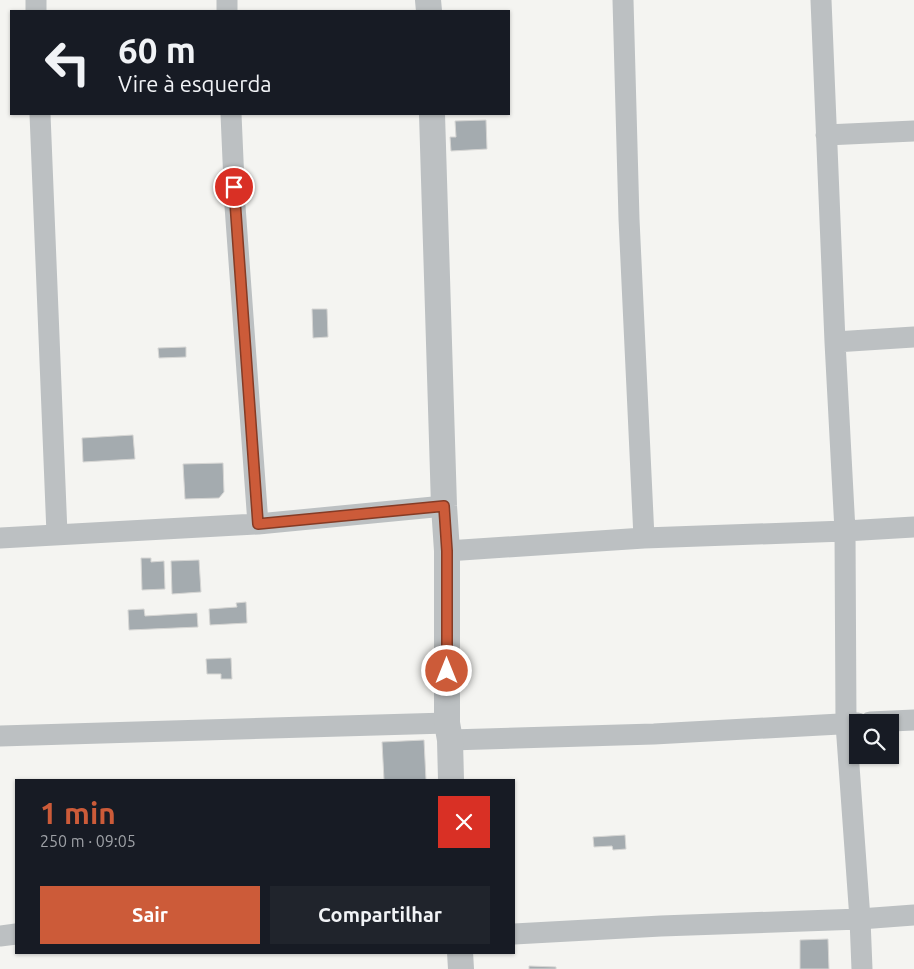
<!DOCTYPE html>
<html lang="pt">
<meta charset="utf-8">
<style>
:root{--surface:#171b24;--page:#20242c;--text:#f1f3f6;--muted:#9ea1a6;--accent:#cc5b39}
body{margin:0;font-family:Ubuntu,sans-serif;background:var(--page);color:var(--text);height:100vh;display:flex;flex-direction:column;font-size:19px;white-space:nowrap}
*{box-sizing:border-box;margin:0}
p{font-size:16px;color:var(--muted)}
.icon{flex:none;width:28px;height:28px;fill:none;stroke:currentColor;stroke-width:2;stroke-linecap:round;stroke-linejoin:round}
.map{position:relative;flex:1;overflow:hidden}
.panel{position:absolute;left:15px;top:779px;width:500px;height:175px;display:flex;flex-direction:column;background:var(--surface);border-radius:0px;box-shadow:0 1px 4px #0004}
.panel>*{flex:none}
.banner{position:absolute;left:10px;top:10px;width:500px;height:105px;border-radius:0px;box-shadow:0 1px 4px #0004;background:#171b24;color:var(--text);overflow:hidden}
.buttons{position:absolute;left:849px;top:714px;display:grid;gap:10px}
.buttons a{display:grid;place-items:center;width:50px;height:50px;border-radius:0px;background:var(--surface);box-shadow:0 1px 4px #0004;font-size:25px}
.pin{position:absolute;display:grid;place-items:center;width:42px;height:42px;color:#fff;margin:-21px;border:2px solid #fff;border-radius:50%;box-shadow:0 1px 5px #0007}
.me{position:absolute;width:55px;margin:-28px;rotate:0deg;stroke-linejoin:round;filter:drop-shadow(0 0 4px #0008)}
.turn{display:flex;align-items:center;gap:18px;height:105px;padding:0 25px;font-size:22px}
.turn .icon{width:65px;height:65px;stroke-width:2.5}
.turn b{display:block;font-size:35px;line-height:42px}
.round{display:grid;place-items:center;flex:none;width:52px;height:52px;border-radius:0px;background:var(--page)}
.summary{display:flex;align-items:center;justify-content:space-between;height:85px;padding:0 25px}
h1{font-size:30px;font-weight:700;line-height:38px;color:var(--accent)}
.action{display:flex;gap:10px;margin-top:auto;padding:10px 25px}
.action a{flex:1;height:58px;border-radius:0px;background:var(--accent);color:#fff;font-size:20px;font-weight:700;line-height:58px;text-align:center}
.action a+a{background:var(--page);color:var(--text)}
.map>svg:first-child{display:block}
</style>
<div class="map">
<svg width="914" height="969" viewBox="0 0 914 969">
<rect width="100%" height="100%" fill="#f4f4f1"/>
<path fill="#a4abaf" stroke="#d6d6d4" d="M486,120l1,29 -36,2 -1,-14h6l-1,-16z
M312,309h15l1,28 -15,1z
M186,347v10l-27,1 -1,-10z
M133,435l2,24 -52,3 -1,-24z
M223,463l1,29 -5,6 -34,1 -2,-35z
M141,558h10v4l13,-1 1,28 -23,1z
M199,560l2,32 -29,2 -1,-33z
M246,602l1,21 -37,2 -1,-16 28,-2 -1,-4z
M144,609l1,7 52,-3 1,14 -69,3 -1,-20z
M231,658l1,21h-11v-5h-14l-1,-15z
M424,740l2,40h-42l-2,-38z
M625,835l1,14 -13,1 -1,-4 -18,1 -1,-10z
M828,939l1,30h-29v-29z
M529,966l27,1v2h-27z"/>
<g fill="none" stroke-linecap="round" stroke-linejoin="round">
<path stroke="#bcc0c2" stroke-width="21" d="M36,0v11
M227,0v11
M623,0l6,219 15,319
M821,0l14,342 10,189 1,193 14,195 2,50
M40,114l17,420
M231,114l4,92 23,318
M826,135l88,-4
M835,342l79,-5
M0,538l258,-14 186,-18
M447,551l197,-13 201,-7 69,-4
M870,722l44,-2
M0,736l447,-13
M450,740l204,-6 204,-11
M514,934l147,-8 199,-7 54,-4
M0,936l16,-2"/>
<path stroke="#bcc0c2" stroke-width="26" d="M428,0l1,11
M432,114l12,392 3,45v172l3,17 1,40
M460,952l1,17"/>
</g>
<g fill="none" stroke-linecap="round" stroke-linejoin="round">
<defs>
<path id="route" d="M234,187l24,337 186,-18 3,45v120"/>
</defs>
<use href="#route" stroke="#853b25" stroke-width="12"/>
<use href="#route" stroke="#cc5b39" stroke-width="9"/>
</g>
</svg>
<div class="buttons">
<a><svg class="icon" aria-label="search" viewBox="0 0 24 24"><circle cx="10" cy="10" r="6"/><path d="M15 15l6 6"/></svg></a>
</div>
<div class="pin" style="left:234px;top:187px;background:#d93025"><svg class="icon" aria-label="arrive" viewBox="0 0 24 24"><path d="M6 21V4h12l-3 4 3 4H6"/></svg></div>
<svg class="me" style="left:447px;top:671px" viewBox="-20 -20 40 40"><circle r="17" fill="#cc5b39" stroke="#fff" stroke-width="3"/><path d="M0-11L8 9 0 5-8 9z" fill="#fff"/></svg>
<div class="banner">
<div class="turn"><svg class="icon" aria-label="left" viewBox="0 0 24 24"><path d="M17 20v-9H6M10 6l-5 5 5 5"/></svg><div><b>60 m</b>Vire à esquerda</div></div>
</div>
<section class="panel">
<div class="summary"><div><h1>1 min</h1><p>250 m · 09:05</p></div><a class="round" style="background:#d93025;color:#fff"><svg class="icon" aria-label="close" viewBox="0 0 24 24"><path d="M6 6l12 12M18 6L6 18"/></svg></a></div>
<div class="action"><a>Sair</a><a>Compartilhar</a></div>
</section>
</div>
